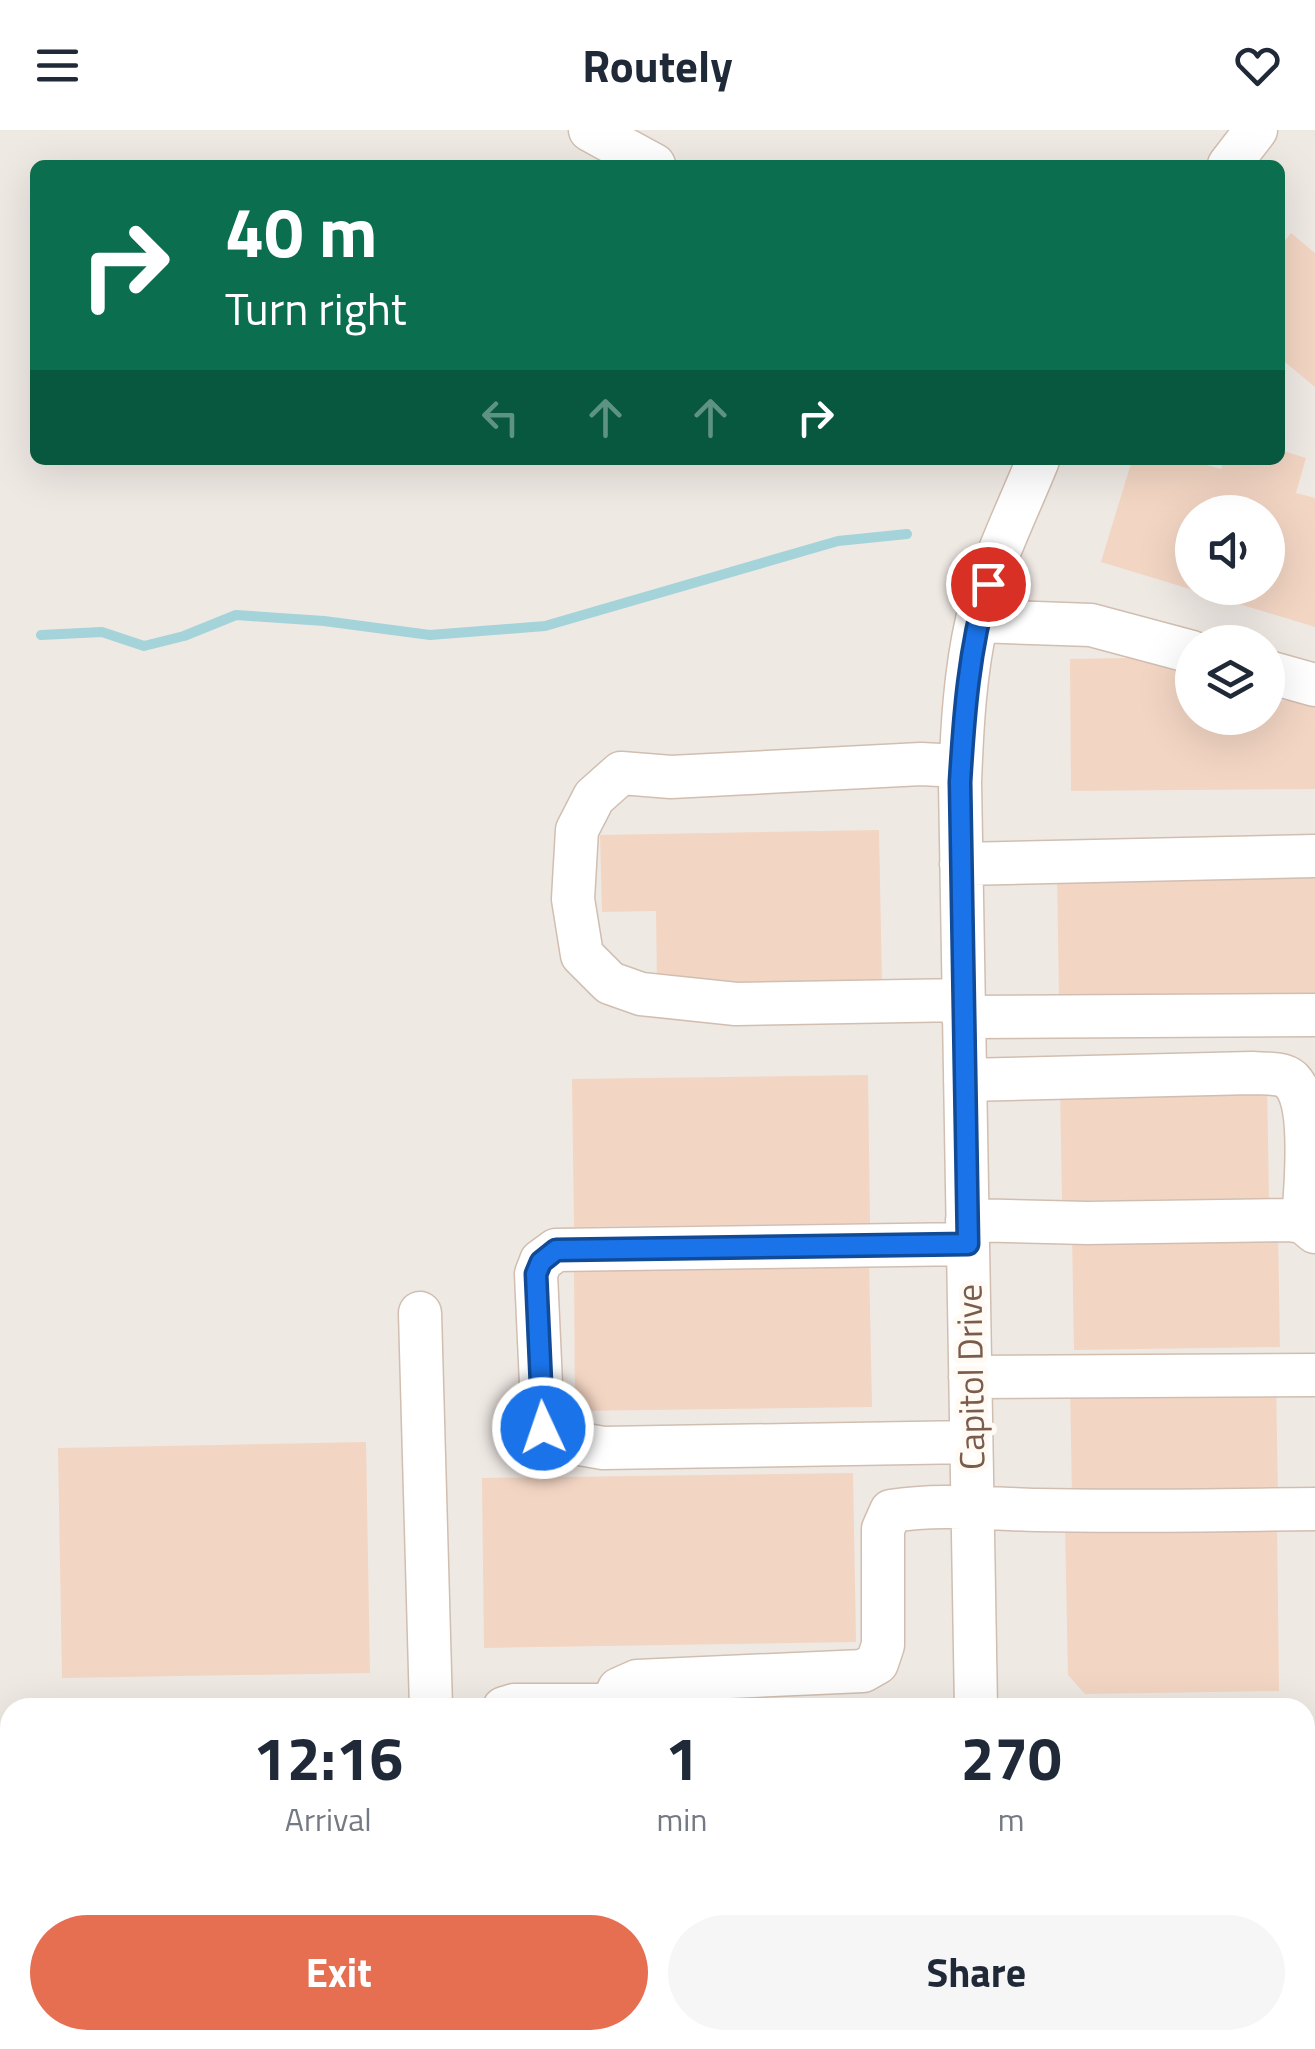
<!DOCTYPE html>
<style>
:root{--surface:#fff;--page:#f6f6f7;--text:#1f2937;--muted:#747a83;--accent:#e76f51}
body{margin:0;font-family:"Titillium Web",sans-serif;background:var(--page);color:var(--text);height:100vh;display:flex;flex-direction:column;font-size:38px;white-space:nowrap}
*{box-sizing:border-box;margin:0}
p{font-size:32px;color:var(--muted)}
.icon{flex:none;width:55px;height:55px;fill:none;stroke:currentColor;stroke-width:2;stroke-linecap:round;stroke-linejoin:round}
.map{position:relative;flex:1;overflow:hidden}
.sheet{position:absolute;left:0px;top:1568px;width:1315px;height:352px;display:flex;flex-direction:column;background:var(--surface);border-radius:30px 30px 0 0;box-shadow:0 10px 40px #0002}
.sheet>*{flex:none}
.hud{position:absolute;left:30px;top:30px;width:1255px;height:305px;border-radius:15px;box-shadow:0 10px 40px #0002;background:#0b6e4f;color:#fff;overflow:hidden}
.fabs{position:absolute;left:1175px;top:365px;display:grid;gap:20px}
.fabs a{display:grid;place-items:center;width:110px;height:110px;border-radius:50%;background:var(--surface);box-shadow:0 10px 40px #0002;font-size:50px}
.pin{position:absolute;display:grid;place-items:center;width:85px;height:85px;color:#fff;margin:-42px;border:5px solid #fff;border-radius:50%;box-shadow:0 2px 10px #0007}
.me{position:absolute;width:110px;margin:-55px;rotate:357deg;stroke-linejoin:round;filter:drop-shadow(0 0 8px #0008)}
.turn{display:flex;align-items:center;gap:35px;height:210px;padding:0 30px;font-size:45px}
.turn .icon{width:130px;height:130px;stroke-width:2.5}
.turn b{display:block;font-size:70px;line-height:85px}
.lanes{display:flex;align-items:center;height:95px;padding:0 30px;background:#0003;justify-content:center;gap:50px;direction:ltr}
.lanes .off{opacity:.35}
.eta{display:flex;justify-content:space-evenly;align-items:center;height:170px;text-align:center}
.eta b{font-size:60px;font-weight:700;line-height:70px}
.action{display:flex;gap:20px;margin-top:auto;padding:20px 30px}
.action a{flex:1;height:115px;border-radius:60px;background:var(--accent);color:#fff;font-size:40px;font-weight:700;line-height:115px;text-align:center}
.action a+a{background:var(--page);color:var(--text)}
header{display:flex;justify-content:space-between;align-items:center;height:130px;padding:0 30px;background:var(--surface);font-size:45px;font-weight:700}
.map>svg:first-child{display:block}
</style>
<header><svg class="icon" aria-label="menu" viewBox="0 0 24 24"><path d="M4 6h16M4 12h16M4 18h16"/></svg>Routely<svg class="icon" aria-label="heart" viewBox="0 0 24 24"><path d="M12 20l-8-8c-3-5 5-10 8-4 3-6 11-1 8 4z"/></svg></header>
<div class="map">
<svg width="1315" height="1919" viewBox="0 0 1315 1919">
<rect width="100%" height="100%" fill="#fdf6ec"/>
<path fill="#efe9e4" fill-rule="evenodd" d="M0,0h1315v1919h-1315zM35,35h1245v295h-1245zM1192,382h76v76h-76zM1192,512h76v76h-76zM10,1578h1295v332h-1295z"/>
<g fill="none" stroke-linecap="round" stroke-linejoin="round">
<path stroke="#a5d3da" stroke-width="10" d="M41,505l61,-3 42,14 40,-10 52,-21 88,6 106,14 115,-9 293,-85 69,-7"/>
</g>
<path fill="#f3d5c3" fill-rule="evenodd" d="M1291,103l24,20v134l-35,-29v-111z
M1280,320l26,8 -10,35 19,5v129l-214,-65 31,-102h58l31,9 3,-9h56zM1192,382h76v76h-76z
M1185,527l1,45h6v16h76v-17l47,-1v89l-244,2 -1,-132z
M879,700l3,153 -225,4 -1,-76 -54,1 -2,-77z
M1315,738v127l-256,4 -2,-127z
M868,945l2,148 -296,4 -2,-148z
M1267,953l2,115 -207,3 -2,-115z
M1278,1102l2,115 -206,3 -2,-115z
M869,1130l3,147 -297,4 -1,-147z
M1276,1250l2,115 -206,4 -2,-115z
M366,1312l4,231 -308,5 -4,-230z
M853,1343l3,169 -372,6 -2,-170z
M1277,1391l2,170 -194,3 -17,-19 -3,-150z
M153,1910h116l1,9h-117z
M300,1910h114v9h-114z
M623,1910h441v9l-441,-1z
M1109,1910h118v9h-119z"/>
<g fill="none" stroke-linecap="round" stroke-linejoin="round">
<defs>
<path id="minor" d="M590,0l64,35
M1229,35l27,-35
M977,491l114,4 101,27
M1268,542l47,13
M960,636l-39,-2 -250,13 -50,-4 -27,24 -17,33 -4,69 9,56 28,28 31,11 95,10 227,-4
M961,734l354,-8
M963,887l352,-2
M965,950l287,-7c12,1 30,-1 39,7 24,24 14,109 12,142
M967,1090l120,3 201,-3 15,2 12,10
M968,1114l-412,6 -15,11 -5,13 7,154 15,12 45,8 368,-6
M420,1183l11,395
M970,1247l345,-2
M504,1578l10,-3h96
M610,1578l9,-19 18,-8 226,-10 14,-8 6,-18v-116l8,-18c49,-8 98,-2 146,-1 93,2 186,0 278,-1
M976,1578l-16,-926c2,-54 5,-110 17,-162 13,-55 40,-108 61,-160
M0,1631h10
M1305,1658h10
M459,1910l1,9
M527,1910v9
M21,1919v-9
M103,1919v-9
M1314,1919l1,-46"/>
</defs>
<use href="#minor" stroke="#d1beb0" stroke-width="45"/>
<use href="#minor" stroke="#fff" stroke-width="42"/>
</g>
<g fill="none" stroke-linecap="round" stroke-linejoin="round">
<defs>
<path id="route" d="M543,1298l-7,-154 5,-12 15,-12 412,-6 -8,-462c4,-67 9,-134 28,-198"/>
</defs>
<use href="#route" stroke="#114b97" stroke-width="25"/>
<use href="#route" stroke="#1a73e8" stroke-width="18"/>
</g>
<g text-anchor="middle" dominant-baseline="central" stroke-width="10" stroke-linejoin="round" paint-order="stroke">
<g font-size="35" fill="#7a5c4d" stroke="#fffaf3">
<text transform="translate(970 1247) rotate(-91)">Capitol Drive</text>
</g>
</g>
</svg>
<div class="fabs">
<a><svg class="icon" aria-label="sound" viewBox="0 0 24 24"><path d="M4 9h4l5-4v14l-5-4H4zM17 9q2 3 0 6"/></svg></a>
<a><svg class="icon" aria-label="layers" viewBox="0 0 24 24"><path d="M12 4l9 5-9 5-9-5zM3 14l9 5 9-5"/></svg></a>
</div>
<div class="pin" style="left:988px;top:454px;background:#d93025"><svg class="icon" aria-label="arrive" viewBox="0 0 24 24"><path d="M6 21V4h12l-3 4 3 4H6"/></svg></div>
<svg class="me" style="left:543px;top:1298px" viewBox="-20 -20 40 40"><circle r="17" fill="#1a73e8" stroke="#fff" stroke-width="3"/><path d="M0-11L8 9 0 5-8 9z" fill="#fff"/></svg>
<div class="hud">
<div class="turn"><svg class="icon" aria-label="right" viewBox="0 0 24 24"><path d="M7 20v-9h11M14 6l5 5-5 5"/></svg><div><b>40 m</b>Turn right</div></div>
<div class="lanes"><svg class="icon off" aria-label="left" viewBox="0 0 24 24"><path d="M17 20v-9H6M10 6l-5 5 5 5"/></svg><svg class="icon off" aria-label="ahead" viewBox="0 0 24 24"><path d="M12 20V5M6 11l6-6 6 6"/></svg><svg class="icon off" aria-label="ahead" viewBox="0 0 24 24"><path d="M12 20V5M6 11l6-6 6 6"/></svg><svg class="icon" aria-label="right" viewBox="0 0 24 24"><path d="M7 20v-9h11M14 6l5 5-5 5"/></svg></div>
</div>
<section class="sheet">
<div class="eta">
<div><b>12:16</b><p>Arrival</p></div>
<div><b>1</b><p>min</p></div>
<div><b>270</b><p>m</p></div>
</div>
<div class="action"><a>Exit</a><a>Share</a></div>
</section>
</div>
